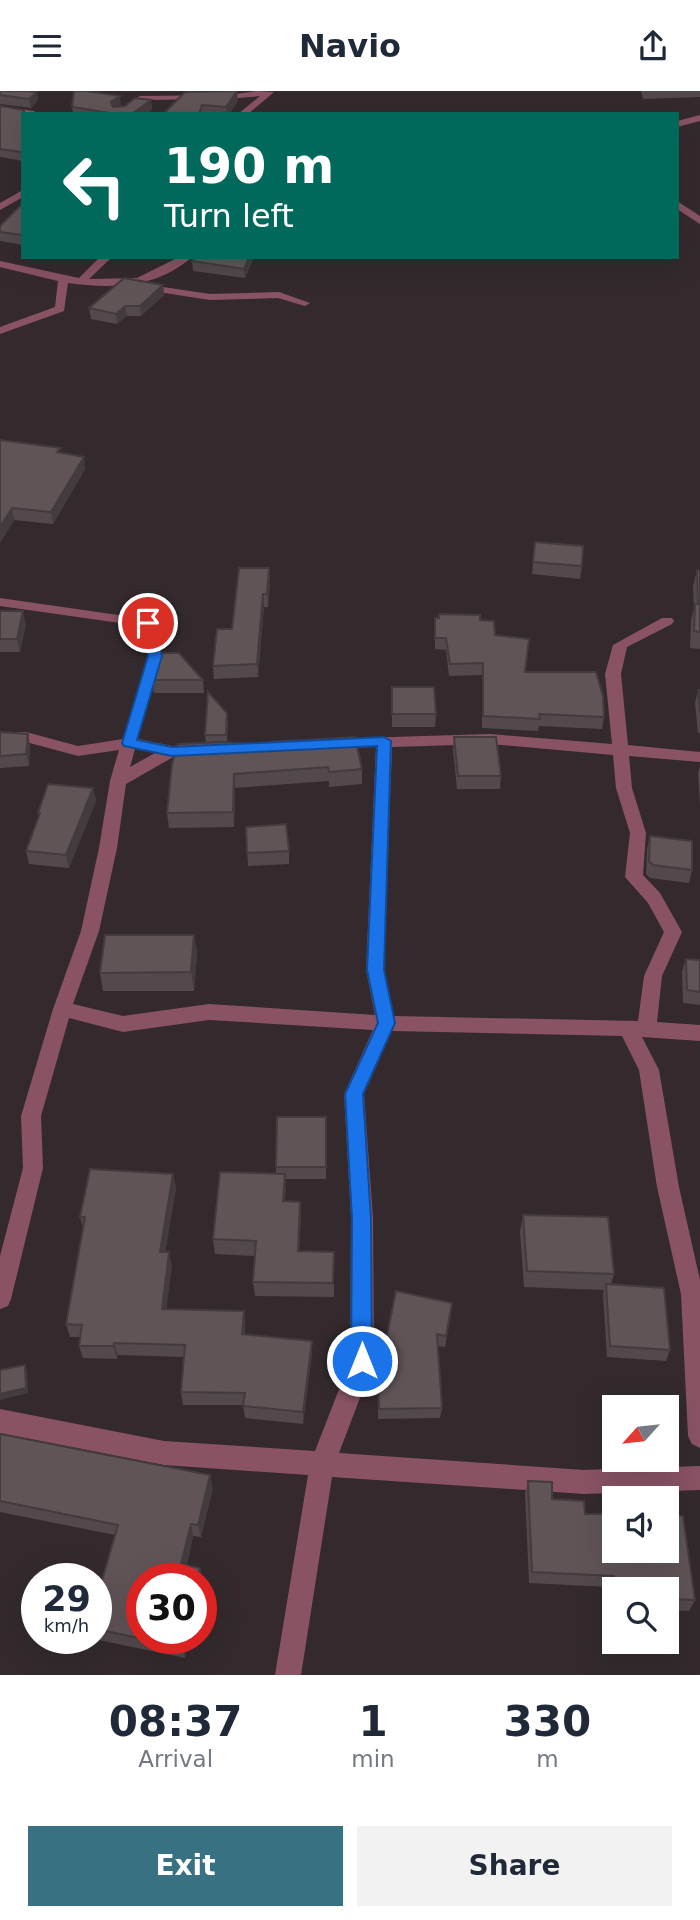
<!DOCTYPE html>
<style>
:root{--surface:#fff;--page:#f2f2f3;--text:#1f2937;--muted:#747a83;--accent:#377182}
body{margin:0;font-family:"DejaVu Sans",sans-serif;background:var(--page);color:var(--text);height:100vh;display:flex;flex-direction:column;font-size:26px;white-space:nowrap}
*{box-sizing:border-box;margin:0}
p{font-size:23px;color:var(--muted)}
.icon{flex:none;width:38px;height:38px;fill:none;stroke:currentColor;stroke-width:2;stroke-linecap:round;stroke-linejoin:round}
.map{position:relative;height:1584px;overflow:hidden}
.sheet{display:flex;flex-direction:column;background:var(--surface);flex:1}
.sheet>*{flex:none}
.hud{position:absolute;left:21px;top:21px;width:658px;height:147px;border-radius:0px;box-shadow:0 7px 28px #0002;background:#00695c;color:#fff;overflow:hidden}
.needle{width:46px;rotate:243deg}
.tools{position:absolute;left:602px;top:1304px;display:grid;gap:14px}
.tools a{display:grid;place-items:center;width:77px;height:77px;border-radius:0px;background:var(--surface);box-shadow:0 7px 28px #0002;font-size:35px}
.speed{position:absolute;left:21px;top:1472px;display:flex;gap:14px;font-size:35px;font-weight:700;text-align:center}
.speed>*{display:grid;place-content:center;width:91px;height:91px;border-radius:50%;background:var(--surface);box-shadow:0 7px 28px #0002;line-height:1}
.speed small{font-size:18px;font-weight:400}
.speed .limit{border:10px solid #d22;background:#fff;color:#111}
.pin{position:absolute;display:grid;place-items:center;width:60px;height:60px;color:#fff;margin:-30px;border:4px solid #fff;border-radius:50%;box-shadow:0 2px 7px #0007}
.me{position:absolute;width:77px;margin:-38px;rotate:0deg;stroke-linejoin:round;filter:drop-shadow(0 0 5px #0008)}
.turn{display:flex;align-items:center;gap:24px;height:147px;padding:0 28px;font-size:32px}
.turn .icon{width:91px;height:91px;stroke-width:2.5}
.turn b{display:block;font-size:49px;line-height:60px}
.eta{display:flex;justify-content:space-evenly;align-items:center;height:119px;text-align:center}
.eta b{font-size:42px;font-weight:700;line-height:49px}
.primary-button{display:flex;gap:14px;margin-top:auto;padding:14px 28px}
.primary-button a{flex:1;height:80px;border-radius:0px;background:var(--accent);color:#fff;font-size:28px;font-weight:700;line-height:80px;text-align:center}
.primary-button a+a{background:var(--page);color:var(--text)}
header{display:flex;justify-content:space-between;align-items:center;height:91px;padding:0 28px;background:var(--surface);font-size:32px;font-weight:700}
.map>svg:first-child{display:block}
</style>
<header><svg class="icon" aria-label="menu" viewBox="0 0 24 24"><path d="M4 6h16M4 12h16M4 18h16"/></svg>Navio<svg class="icon" aria-label="share" viewBox="0 0 24 24"><path d="M12 15V3M7 8l5-5 5 5M5 13v7h14v-7"/></svg></header>
<div class="map">
<svg width="700" height="1584" viewBox="0 0 700 1584">
<rect width="100%" height="100%" fill="#342a2d"/>
<g fill="none" stroke-linecap="round" stroke-linejoin="round">
<path fill="#895364" fill-rule="evenodd" d="M257,0l17,1 -26,22h-10l22,-18 -32,3 -88,1 -4,-2 4,-2 88,-1z
M0,15l34,5 4,3 -38,-2z
M700,24v6l-23,6v-6z
M23,99v7l-23,13v-7z
M677,110l23,15v8l-23,-15z
M100,166h12l-23,22 48,-1 42,-21h13c-35,31 -80,32 -124,26l-4,28 -64,23v-7l55,-20 3,-26 -58,-14v-6l79,17z
M143,193l67,10 69,-2 31,11 -5,3 -27,-8 -68,2 -71,-11v-4z
M0,507l153,22 9,36 -24,83 34,7 25,-1 8,5 -8,5 -22,1 -49,28 -9,64 -18,83 -26,73 50,12 86,-12 166,11 -9,-45 10,-223 -43,1 -8,-5 2,-4 163,-5 122,10 -7,-70 8,-29 49,-27h10l2,3 -2,3 -45,23 -6,27 7,71 72,7v10l-71,-6 3,32 14,45 -3,42 17,18 22,39 -20,44 -5,46 43,3v16l-58,-4 17,33 20,117 21,93v168l-8,-4 -4,-8 -7,-142 -24,-107 -18,-117 -17,-34 -230,-5 -28,63 9,124 1,143 -35,92 245,17 116,-4v24l-116,4 -252,-17 -31,198h-26l33,-200 -144,-10 -164,-32v-24l164,32 151,10 35,-90 1,-143 -7,-124 29,-64 -164,-10 -86,12 -54,-14 -28,98 2,52 -32,131 -3,7 -8,3v-53l23,-88 -2,-52 32,-107 28,-78 18,-83 11,-67 9,-31 -41,6 -52,-14 -26,1v-10l26,-1 52,14 45,-7 25,-83 -7,-30 -141,-20zM490,653l123,11 3,33 14,45 -5,44 23,26 16,29 -20,44 -6,45 -244,-5 -10,-46 8,-223zM135,658l20,4 -25,14z"/>
</g>
<path fill="#53484b" d="M0,0l38,9 -7,8 -31,-4z
M641,0h59v6l-57,2z
M185,1l53,9 -9,13h-64v-2z
M151,9l1,10 -6,4h-73l-1,-7 53,-1z
M0,15l24,4 1,4h-2v47l-23,-4z
M23,112v42l-23,-4v-15z
M254,166l-9,21 -52,-7 -1,-10z
M163,194l1,10 -23,21h-14l-10,8 -26,-5 -2,-11z
M0,349l61,13 24,16 -32,55 -39,-4 -14,23z
M535,451l47,24 -2,13 -48,-5z
M269,477l1,13 -2,26h-4l-6,70 -44,2 -1,-13 19,-37z
M697,479l3,1v78l-10,-1 1,-28 3,-12 -1,-21z
M0,520l26,13 -6,28h-20z
M435,527l45,2 15,15 30,37 79,45 -2,12 -63,-3 -1,5 -56,-3v-53l-33,1 -3,-26 -11,-1z
M152,589h51l1,13h-50z
M392,596l44,27 -1,13h-43z
M698,599h2v43h-2l-3,-30z
M228,629l-1,21 -21,1 -1,-7z
M0,641l30,14 -1,20 -29,2z
M454,646l47,39 -1,13h-43l-4,-39z
M178,653l184,25v15l-33,3v-6l-94,7 -1,39 -65,1 -2,-15z
M700,675v40l-2,-33z
M93,697l3,13 -27,67 -40,-4 -3,-13 13,-34 -1,-4z
M246,736l43,24v13l-41,2z
M650,745l42,34 -3,13 -39,-5 -4,-4 1,-25z
M194,844l3,18 -3,38h-91l-3,-18z
M686,868l14,1v45l-17,-2 -1,-32z
M326,1026v62h-41v22l15,1 1,15 -2,34 35,1v45l-79,-1 -2,-14 2,-26 -40,-2 -2,-15 63,-65v-7z
M173,1083l3,14 -11,64 7,13 -6,44 78,2 1,13v10l67,19 -9,71 -58,-6 -2,-13h-60l-2,-13 3,-35 -66,-2 -1,4 -34,-1 -4,-12 1,-9h-10l-4,-13 17,-96 -3,-11z
M523,1124l91,59 -3,10 59,66 -4,11 -59,-4 -4,-62 1,-5 -80,-3 -4,-55z
M451,1223l-6,33 -8,-1 5,62 -2,10 -62,1 -1,-73 8,-1z
M0,1343l213,54 -12,49 -8,-1 -6,29 16,15 -2,8v-9l-59,59h48l-5,20 -91,-19 2,-1v-37l19,-66 -115,-23z
M528,1390l24,18 33,15 110,86 -6,11 -22,-1v-21h-53v20h-3l-2,-22 -80,-4 -4,-90z"/>
<path fill="#433b3d" d="M237,0l1,10 -9,13h-3v-7z
M37,1l1,8 -7,8 -2,-9z
M120,5l1,9 -9,7 -1,-10z
M151,9l1,10 -6,4h-14z
M249,166h5l-9,21 -1,-9z
M163,194l1,10 -23,21 -1,-10z
M125,215l2,10 -10,8 -1,-10z
M84,366l1,12 -32,55 -2,-12z
M12,417l2,12 -14,23v-16z
M269,477l1,13 -2,26 -1,-13z
M263,503l1,13 -6,70 -1,-13z
M23,520l3,13 -6,28 -3,-13z
M28,643l2,12 -1,20 -3,-12z
M234,683l1,14 -1,39 -1,-15z
M93,697l3,13 -27,67 -3,-13z
M194,844l3,18 -3,38 -3,-19z
M173,1083l3,14 -13,77 -3,-13z
M285,1083l1,16 -2,26 -1,-15z
M300,1111l1,15 -3,49v-15z
M169,1161l3,13 -7,57 -3,-13z
M244,1220l1,13 -1,23 -2,-13z
M312,1250v12l-9,71v-12z
M114,1252l4,12 -1,4 -4,-13z
M25,1274l2,6 1,22 -28,7v-6z
M210,1384l3,13 -12,49 -3,-12z
M191,1433l2,12 -9,40 -3,-12z
M200,1477l3,12 -2,8v-9h-3z
M184,1547h6l-5,20 -3,-11z"/>
<path fill="#605457" stroke="#433b3d" stroke-width="2" d="M0,0h26l11,1 -8,7 -29,-4z
M74,0h12l34,5 -9,6 2,5 12,-1 10,-8 16,2 -19,14h-16l-44,-7z
M237,0l-11,16 -24,-2 -3,9h-26l-8,-2 20,-20z
M0,15l24,4v4h-1l-1,38 -22,-3z
M23,112v32l-23,-3v-6z
M195,166h54l-5,12 -52,-8z
M124,187l39,7 -23,21h-15l-9,8 -27,-6z
M0,349l61,8 -4,4 27,5 -33,55 -39,-4 -12,19z
M535,451l48,4 -1,20 -49,-4z
M239,477h30l-2,26h-4l-6,70 -44,2 4,-37h15z
M697,479l3,1v61l-6,-1 1,-27h3z
M0,520h23l-6,28h-17z
M439,523l41,1v5l14,1 1,14 34,4 -4,33h71l7,24 1,21 -65,-3 1,5 -57,-3v-53l-33,1 -4,-26h-11v-20h4z
M160,562h19l24,27h-51z
M392,596h42l2,27h-44z
M698,599h2v22z
M208,601l19,21 -1,22h-21z
M0,641l28,2 -2,20 -26,2z
M355,646l7,32 -33,3 -1,-5 -94,7 -1,38 -66,1 5,-49 6,-20 47,-2 46,5 -1,-5z
M454,646h42l5,39h-43z
M48,693l45,4 -27,67 -40,-4 14,-38h-2z
M286,733l3,27 -42,2 -1,-26z
M650,745l42,5v29l-39,-5 -4,-4z
M105,844h89l-3,37 -91,1z
M686,868l14,1v32l-13,-2z
M277,1026h49v50h-50z
M90,1078l83,5 -13,78h9l-7,57 82,2 -2,23 70,7 -9,71 -60,-6 2,-13 -64,-1 4,-47 -71,-2 -1,3h-34l3,-21 -16,-1 19,-107h-5z
M220,1081l65,2 -2,27 17,1 -2,49 36,1 -1,31 -80,-1 3,-41 -43,-2z
M523,1124l85,2 6,57 -87,-3z
M606,1193l58,4 6,62 -60,-4z
M396,1200l56,12 -6,33 -9,-2 5,74 -63,1 -2,-63 8,-1z
M25,1274l1,23 -26,6v-24z
M0,1343l210,41 -12,50 -7,-1 -10,40 19,4 -2,11h-56v59h42l-2,9 -86,-18v-28l22,-76 -118,-24z
M528,1390l24,1v17l32,2 1,13h29v37h53v-36l16,1 12,84 -28,-1v-10h-52l-1,-13 -82,-4z"/>
<path fill="#1a73e8" stroke="#114b97" stroke-width="2" d="M148,528l7,4 7,33 -25,84 35,7 212,-10 7,4 -7,229 11,53 -32,71 8,125 1,142 -3,7 -7,3 -8,-3 -3,-7 1,-142 -7,-125 33,-71 -11,-53 10,-224 -205,10 -48,-10 -2,-3 26,-87 -6,-33z"/>
</svg>
<div class="tools">
<a><svg class="needle" viewBox="-14 -14 28 28"><path d="M0-13l5 13h-10z" fill="#e53935"/><path d="M0 13l5-13h-10z" fill="#747a83"/></svg></a>
<a><svg class="icon" aria-label="sound" viewBox="0 0 24 24"><path d="M4 9h4l5-4v14l-5-4H4zM17 9q2 3 0 6"/></svg></a>
<a><svg class="icon" aria-label="search" viewBox="0 0 24 24"><circle cx="10" cy="10" r="6"/><path d="M15 15l6 6"/></svg></a>
</div>
<div class="speed"><div>29<small>km/h</small></div><div class="limit">30</div></div>
<div class="pin" style="left:148px;top:532px;background:#d93025"><svg class="icon" aria-label="arrive" viewBox="0 0 24 24"><path d="M6 21V4h12l-3 4 3 4H6"/></svg></div>
<svg class="me" style="left:362px;top:1270px" viewBox="-20 -20 40 40"><circle r="17" fill="#1a73e8" stroke="#fff" stroke-width="3"/><path d="M0-11L8 9 0 5-8 9z" fill="#fff"/></svg>
<div class="hud">
<div class="turn"><svg class="icon" aria-label="left" viewBox="0 0 24 24"><path d="M17 20v-9H6M10 6l-5 5 5 5"/></svg><div><b>190 m</b>Turn left</div></div>
</div>
</div>
<section class="sheet">
<div class="eta">
<div><b>08:37</b><p>Arrival</p></div>
<div><b>1</b><p>min</p></div>
<div><b>330</b><p>m</p></div>
</div>
<div class="primary-button"><a>Exit</a><a>Share</a></div>
</section>
